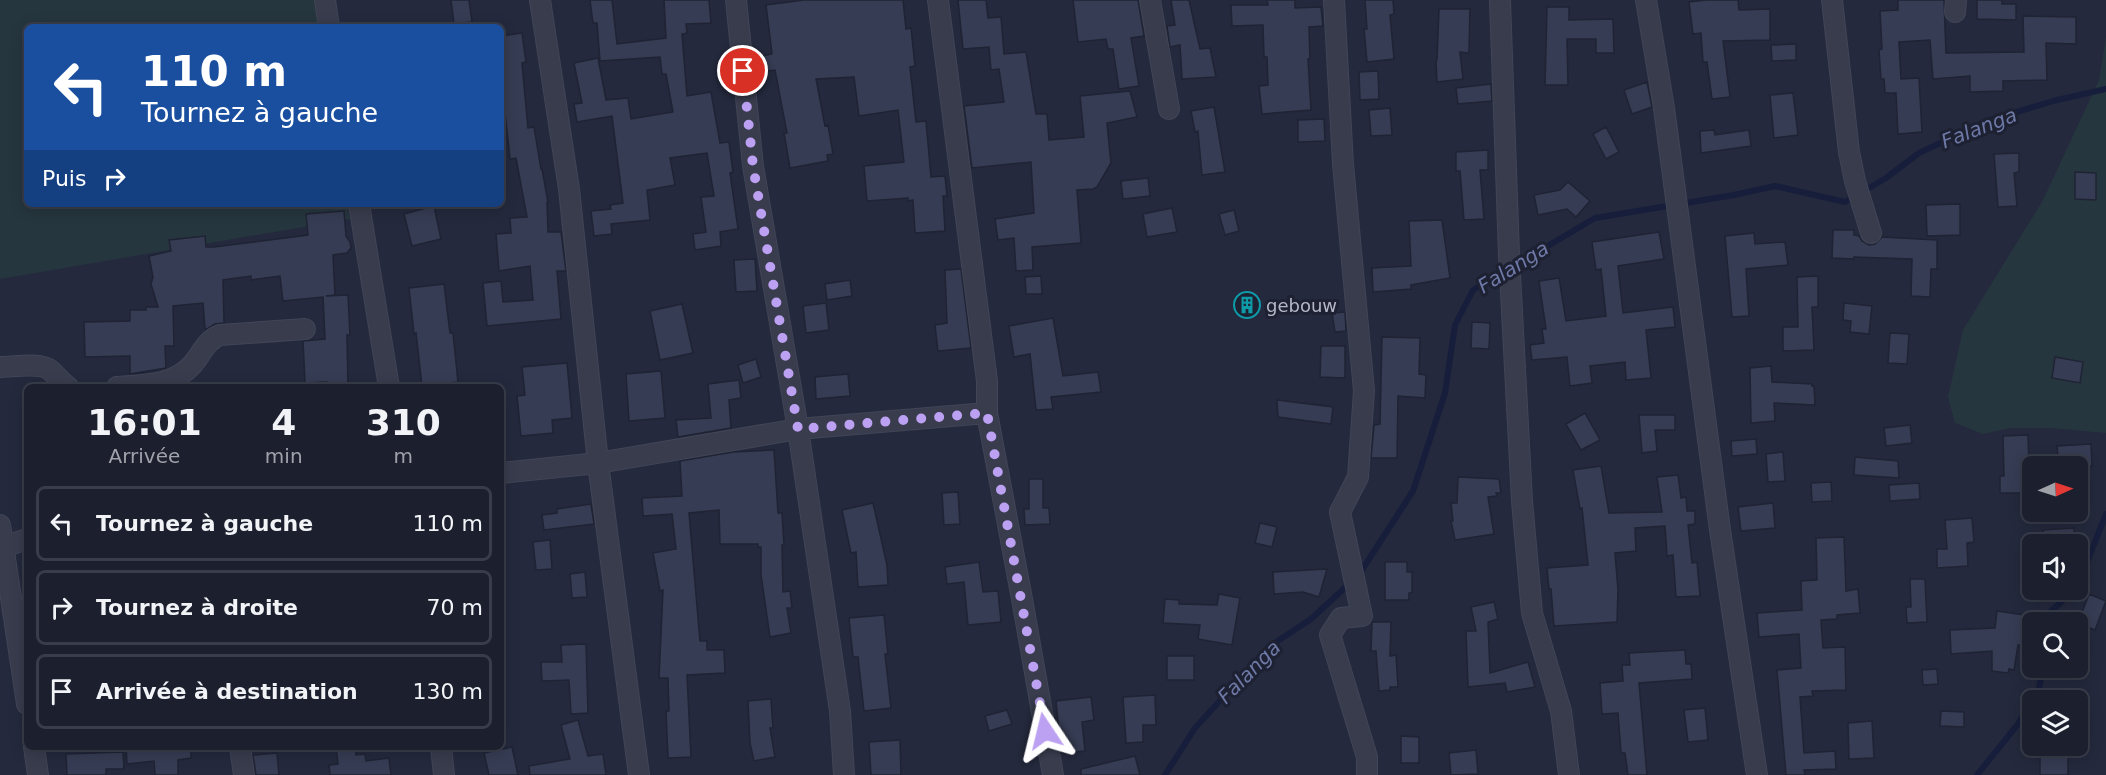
<!DOCTYPE html>
<html lang="fr">
<meta charset="utf-8">
<style>
:root{--surface:#1b1f2e;--page:#242736;--text:#f1f3f6;--muted:#a0a2aa;--line:#393d4a}
body{margin:0;font-family:"DejaVu Sans",sans-serif;background:var(--page);color:var(--text);height:100vh;display:flex;flex-direction:column;font-size:22px;white-space:nowrap}
*{box-sizing:border-box;margin:0}
p{font-size:20px;color:var(--muted)}
.icon{flex:none;width:33px;height:33px;fill:none;stroke:currentColor;stroke-width:2;stroke-linecap:round;stroke-linejoin:round}
.map{position:relative;flex:1;overflow:hidden}
.drawer{position:absolute;left:24px;top:384px;width:480px;height:366px;display:flex;flex-direction:column;background:var(--surface);border-radius:9px;box-shadow:0 3px 15px #0003,0 0 0 2px var(--line)}
.drawer>*{flex:none}
.guide{position:absolute;left:24px;top:24px;width:480px;height:183px;border-radius:9px;box-shadow:0 3px 15px #0003,0 0 0 2px var(--line);background:#1a4fa0;color:#fff;overflow:hidden}
.needle{width:39px;rotate:87deg}
.tools{position:absolute;left:2022px;top:456px;display:grid;gap:12px}
.tools a{display:grid;place-items:center;width:66px;height:66px;border-radius:9px;background:var(--surface);box-shadow:0 3px 15px #0003,0 0 0 2px var(--line);font-size:30px}
.pin{position:absolute;display:grid;place-items:center;width:51px;height:51px;color:#fff;margin:-26px;border:3px solid #fff;border-radius:50%;box-shadow:0 2px 6px #0007}
.me{position:absolute;width:66px;margin:-33px;rotate:350deg;stroke-linejoin:round;filter:drop-shadow(0 0 4px #0008)}
.turn{display:flex;align-items:center;gap:21px;height:126px;padding:0 18px;font-size:27px}
.turn .icon{width:78px;height:78px;stroke-width:2.5}
.turn b{display:block;font-size:42px;line-height:51px}
.then{display:flex;align-items:center;height:57px;padding:0 18px;background:#0003;gap:12px;font-size:22px}
.eta{display:flex;justify-content:space-evenly;align-items:center;height:102px;text-align:center}
.eta b{font-size:36px;font-weight:700;line-height:42px}
ul{padding:0;list-style:none}
li{display:flex;align-items:center;gap:18px;height:75px;margin:0 12px 9px;padding:0 6px;border:3px solid var(--line);border-radius:9px}
li div{flex:1}
li b{display:block;font-size:22px}
li em{font-style:normal}
.map>svg:first-child{display:block}
</style>
<div class="map">
<svg width="2106" height="775" viewBox="0 0 2106 775">
<rect width="100%" height="100%" fill="#24293d"/>
<path fill="#26363e" d="M0,0h316l4,27h-293v177h320l3,15 -350,60z
M2106,37v396l-55,-5h-41l-27,6 -28,-11 -7,-26 15,-67 80,-130 56,-120z"/>
<g fill="none" stroke-linecap="round" stroke-linejoin="round">
<path stroke="#171e3b" stroke-width="6" d="M1514,266l81,-48 139,-23 41,-9 70,16 41,-24 33,-25 68,-32 66,-20 53,-12
M1358,576l55,-85 32,-98 10,-68 18,-35 32,-19
M2078,585l28,-71
M2046,622v-6l28,-26
M2033,700l5,-7 5,-25
M1165,775l30,-47 75,-82 41,-27 39,-36
M1977,775l41,-51 14,-23"/>
</g>
<path fill="#363c53" stroke="#1f2334" stroke-width="1.5" d="M451,0h18l3,22 -18,2z
M590,0h22l5,44 49,-6 -2,-38h45l2,23 -25,1 1,9 -5,1 5,62 24,-4 9,51 9,-1 4,30 -3,1 8,56 -18,3 1,14 -26,4 -2,-16 13,-2 -5,-35 13,-1 -7,-43 -37,5 5,27 -28,5 3,30 -39,4 1,10 -18,2 -3,-25 20,-2 -1,-4 13,-2 -11,-87 -35,6 -3,-18 8,-1 -8,-40 24,-5 8,42 22,-2 3,21 42,-7 -7,-38h-4l-2,-17 -60,4 -3,-38h-4z
M804,0h99l3,29 5,-1 4,38 -5,1 6,55 10,-1 5,56 14,-1 2,20h-4l2,35 -30,2 -2,-33 -5,1v-3l-41,3 -3,-35 40,-4 -6,-52 -39,6 -5,-39 -38,2 9,47 3,-1 5,29 -6,1 1,6 -38,7 -6,-35h3l-12,-63 -15,2 -3,-15 15,-3 -6,-49z
M958,0h28l2,18 13,-1 3,37 22,-2 10,62h11l2,26 35,-3 -4,-41 50,-5 7,26 -30,6 4,40 -14,24 -4,2 -16,1 4,53 -49,4 1,23 -17,1 -2,-33 -16,2 -3,-21 39,-6 -3,-51 -59,6 -8,-62 40,-4 -5,-33 -8,1 -2,-23 -26,2z
M1073,0h65l6,36 -13,2 8,48 -20,3 -6,-40h-5l-2,-10 -28,3z
M1171,0h18l11,49 10,-1 6,29 -34,2 -2,-34 -10,2 -3,-21 8,-1z
M1267,0h28v8l26,-1 2,19 -14,1 1,32h-2l3,51 -49,4 -3,-28 9,-1 -1,-28h-3l-1,-32 -31,1 -1,-21h37z
M1365,0h28l1,14 -4,1 4,44 -27,3 -3,-33h3z
M1706,0h32l1,10 31,-1v31l-47,1 7,56 -18,2 -5,-37h-4l-2,-29 -8,1 -4,-32z
M1898,0h46l2,53 78,-1 -1,-36 53,1v27l-30,-1 1,37 -44,1v10l-33,1v-16l-37,3 -3,-39 -31,2 2,37 18,-1 3,54 -24,2 -2,-41h-11l-1,-14h-3l-2,-29 3,-1 -2,-38 18,-1z
M1977,0h25v4h14v16l-39,-1z
M1547,7h22v13l44,-1 1,34h-18v-14h-29l1,46h-23z
M1439,9h31l-1,44 -9,-1 3,27 -26,3 -1,-21 1,-1z
M522,33l4,29 -4,1 6,65 6,-1 7,42h1l6,33h-1l1,30h13l5,39h-9l4,48 -74,7 -4,-43 18,-2 2,21 30,-2 -3,-34 -31,5 -3,-37 15,-1 -1,-15 17,-1 -11,-59 -6,1 -9,-83v-40z
M1796,44v16l-24,1 -1,-16z
M1378,71l1,28 -19,1 -1,-28z
M1647,82l5,25 -20,7 -8,-24z
M1491,84l1,17 -34,3 -2,-16z
M1793,93l5,42 -24,3 -4,-43z
M1214,107l11,65 -23,3 -4,-44 -3,1 -4,-21z
M1390,108l2,27 -21,1 -2,-26z
M1324,119l1,22 -27,1v-22z
M1606,127l13,25 -13,7 -13,-25z
M1714,130l1,5 34,-5 2,16 -50,7 -1,-22z
M1488,150v20h-8l4,49 -20,1 -4,-49h-4v-19z
M2019,153v19l-5,1 3,33 -19,1 -4,-53z
M2075,172l21,1v27l-21,-1z
M1148,178l2,18 -27,3 -2,-18z
M1568,182l22,19 -14,16 -9,-8 -29,6 -4,-20 26,-5z
M1960,204v31l-33,1 -1,-31z
M434,206l7,33 -29,7 -8,-32z
M1172,208l5,24 -30,5 -4,-23z
M1234,210l5,21 -14,4 -6,-21z
M344,211l2,25 4,6 1,6 -4,5 -14,2 2,40 -9,1 22,-1 2,40h-3l1,52h-21v-5l-22,1 -2,-42 22,-2 -2,-42 -40,4 -3,-25 -29,4v-4l-28,4 1,43 -9,1 -8,5h-2l-2,-26 -30,3 1,40h-9l1,22 -36,6v-18l-45,1 -1,-35 46,-1v-11h16v-3h12l-7,-23 2,-7 -4,-21 22,-5 -2,-11 36,-4 1,11h8l94,-12 -2,-21z
M1442,220l8,58 -39,7v4l-38,3 -1,-24 39,-2 -2,-45z
M1833,230h21v5l5,1 3,5 7,4 6,-1 7,-7 55,3v29h-6l-1,28 -19,-1 1,-37 -58,-2v2l-22,-1z
M1659,232l5,27 -46,7 5,47 50,-6 2,20 -29,3 5,48 -25,2 -1,-18 -35,4 2,17 -22,3 -3,-29 -35,3 -2,-15 14,-2 -2,-14h4l-7,-48 20,-3 7,43 40,-5 -5,-47 -5,1 -4,-28z
M1754,233l1,11 30,-2 3,23 -42,4 3,47 -17,1 -7,-81z
M755,259l2,32 -21,1 -2,-32z
M961,269l10,79 -33,3 -3,-26 12,-2 -2,-53z
M1041,276l1,18h-16l-1,-17z
M1818,276v31h-6l2,43 -31,1v-24h15l-1,-50z
M850,280l2,16 -25,4 -2,-16z
M444,284l6,49h3l5,49 -36,4 -6,-53 -2,1 -5,-46z
M1237,295l22,2 -2,17 -22,-1z
M826,303l3,27 -23,3 -3,-27z
M1844,303l28,3 -3,28 -19,-2 1,-11 -8,-1z
M682,304l11,49 -33,7 -10,-49z
M1345,312l1,19 -11,1 -3,-19z
M1053,318l10,58 35,-4 3,20 -50,5 2,12 -17,1 -6,-56 -16,3 -5,-31z
M1472,322l18,1 -1,26 -18,-1z
M1890,333l19,1 -2,30 -19,-1z
M1382,337l38,1 -1,36 7,1 -1,23 -27,-2 -1,62h-26l3,-33 6,-1z
M1321,346h24v32l-25,-1z
M2055,357l28,5 -3,21 -28,-5z
M756,359l5,18 -18,6 -5,-18z
M567,363l5,55 -20,2 1,13 -32,3 -4,-40 8,-1 -3,-28z
M1771,366l1,16 40,2v2h2l1,19 -41,-2 1,18 -24,2 -1,-55z
M661,371l4,47 -36,3 -3,-47z
M848,374l2,22 -34,3 -1,-22z
M739,380l2,18 -12,2 2,28 -53,9 -2,-17 35,-2 -3,-34z
M1277,400l56,7 -2,17 -53,-7z
M1585,413l15,27 -19,10 -15,-26z
M1639,415h36v15h-20l2,21 -15,2z
M1910,425l2,18 -26,3 -2,-18z
M2028,435l2,58h-30v-17h4l-1,-40z
M1756,439l1,15 -25,2 -1,-15z
M2091,444l1,22h-33l-2,-20z
M774,450l4,63h4l2,32h-2l1,47 7,-1 2,17h-5l4,25 -21,4 -9,-62v-28h-3v-3h-38l-1,-34 -30,3 11,128h7v9h17l1,23 -38,2 4,82 -23,1 -2,-47h3l-1,-33h-9l4,-88 -3,1 -7,-38 23,-4 -4,-35 -29,2 -1,-18 40,-2 -2,-35 53,-9z
M1783,452l2,29 -17,1 -2,-28z
M1855,457l43,4 1,17 -45,-3z
M1601,466l8,47 53,-1 -5,-35 21,-2 3,23 5,-1 1,14h8v13l-7,1 4,38 5,-1 3,34 -24,1 -3,-42 -6,1 -2,-30 -30,2 1,23 -21,2 3,37 -1,32 -63,4 -3,-37h-2l-2,-21 41,-3 -6,-57 -2,1 -7,-39z
M1458,477l41,2 2,14h-5l1,3 -9,1 6,37 -39,6 -4,-19h2l-2,-18h6z
M1029,479h14v29h6l1,16 -25,1 -1,-16h5z
M1831,482l1,19 -20,1 -1,-19z
M1919,483l1,16 -30,2 -1,-16z
M958,492l2,32 -16,1 -2,-32z
M873,503l14,62 1,20 -30,2 -2,-35 -5,1 -9,-43z
M1773,503l2,25 -34,3 -3,-24z
M591,504l3,20 -50,6 -2,-15 15,-2v-4z
M1972,518l2,24 -7,1 1,23 -31,2v-19h10l-2,-29z
M1260,523l17,4 -5,20 -17,-4z
M2074,528l1,16h-31l-1,-14z
M1844,537l2,54 12,-2 2,24 -23,2v4l-16,1 2,28 22,-1 1,43 -34,1 1,5 -13,1 4,56 31,-2 1,18 -32,1 1,5h-19l-9,-105 24,-2 -2,-34 -40,3 -2,-24 45,-3 -1,-29 16,-1 -1,-42z
M550,540l2,29 -16,1 -3,-28z
M979,562l4,30 15,-1 3,31 -33,3 -4,-43 -17,2 -2,-17z
M1385,562h22v10h5v21h-3v7h-24z
M1327,569l-8,28 -16,-5 -29,2 -1,-22z
M585,572l2,25 -15,1 -2,-24z
M1910,579h15l2,43 -20,1 -1,-16h5z
M1219,594l21,4 -8,47 -34,-6 2,-14 -37,-2 2,-24 14,1v4l38,1z
M2089,594l17,7 -11,29 -17,-7z
M1494,602l4,17 -10,3 2,51 38,-11 7,25 -28,5 -2,-9 -37,4 -2,-56h10l-5,-24z
M1997,611l34,5 -4,31 -9,-2 -4,25 -5,-1 -1,4 -16,-2v-20l-41,3 -1,-24 45,-2z
M884,615l4,39h-3l6,54 -27,3 -6,-54h-5l-4,-39z
M1372,622h19l-1,34 6,-1 2,32h-8v3l-11,1 -3,-40h-5z
M586,644l2,69 -17,1 -2,-34 -27,1 -1,-19h21l-1,-17z
M1685,650l1,14h5l1,15 -53,4 8,92h-19l-3,-22h-4l-3,-40 -16,1 -2,-31 23,-2 -1,-16h8l-1,-12z
M1167,656h27v24h-27z
M1937,669l1,15 -15,1 -1,-15z
M1155,695l1,30h-13v17l-17,1 -3,-46z
M1091,697l3,23 -12,2 3,29 -24,2 -5,-52z
M771,699l2,29h-3l5,29 -21,4 -4,-18 -2,-42z
M1705,708l3,32 -20,2 -4,-32z
M1007,710l5,14 -23,7 -4,-15z
M1941,711l23,1v15l-24,-1z
M578,720l10,36 15,-2 3,21h-76l-1,-9 41,-7 -9,-34z
M1872,721l2,37 -25,1 -1,-36z
M1401,736l18,1v26h-18z
M900,740l1,35h-30l-2,-33z
M126,747h65v11l-13,2v15h-23l-1,-14 -27,3z
M336,747h19l1,8 9,-1 1,7 23,-3 2,17h-61l-1,-10 9,-1z
M512,747l6,28h-29l-5,-22z
M1476,750l2,24 -27,1 -2,-22z
M2040,751h28v24h-28z
M123,752l1,17h-18v6h-39l-1,-21z
M277,753l2,22h-23l-3,-20z
M1135,756l5,19h-59v-6z"/>
<g fill="none" stroke-linecap="round" stroke-linejoin="round">
<defs>
<path id="street" d="M325,0l4,27
M540,0l29,189 29,274 41,312
M736,0l17,166 45,263 42,282 4,64
M938,0l49,381v32l35,186 31,176
M1150,0l19,109
M1334,0l9,164 21,227 -6,86 -18,35 22,104 -21,2 -11,17 37,122v18
M1500,0l9,255 13,246 10,112 29,98 8,64
M1646,0l18,108 56,422 37,245
M1832,0l17,152 6,29 16,52
M1955,12l1,-12
M359,204l30,183
M0,367c12,0 41,-5 50,3 6,5 11,12 18,17
M117,387c26,-2 56,-1 75,-22 10,-11 13,-24 28,-30l85,-6
M501,473l97,-10 200,-34 189,-16
M0,525l27,179
M0,548l27,-9
M34,747l4,28
M240,747l4,28
M441,747l3,28"/>
</defs>
<use href="#street" stroke="#414556" stroke-width="22"/>
<use href="#street" stroke="#383c4d" stroke-width="20"/>
</g>
<g fill="none" stroke-linecap="round" stroke-linejoin="round">
<path stroke="#bca0f2" stroke-width="10" stroke-dasharray="0 18" d="M743,71l10,95 45,263 189,-16 58,318"/>
</g>
<defs>
<symbol id="building-ring" viewBox="-11 -11 22 22"><circle r="9.5" fill="#1d2132" stroke="#0f9aa8" stroke-width="1.5"/><path d="M-4-6H4V6H1V3H-1V6H-4ZM-2.5-4.3h1.7v1.8h-1.7ZM.8-4.3h1.7v1.8H.8ZM-2.5-1h1.7V.8h-1.7ZM.8-1h1.7V.8H.8Z" fill="#0f9aa8"/></symbol>
</defs>
<g fill-rule="evenodd">
<use href="#building-ring" x="1232" y="290" width="30" height="30"/>
</g>
<g text-anchor="middle" dominant-baseline="central" stroke-width="6" stroke-linejoin="round" paint-order="stroke">
<g font-size="18" fill="#b4b7c8" stroke="#1d2132" text-anchor="start">
<text x="1266" y="305">gebouw</text>
</g>
<g font-size="20" font-style="italic" fill="#6e79a7" stroke="#1d2132">
<text transform="translate(1979 128) rotate(-21)">Falanga</text>
<text transform="translate(1513 267) rotate(-32)">Falanga</text>
<text transform="translate(1249 672) rotate(-45)">Falanga</text>
</g>
</g>
</svg>
<div class="tools">
<a><svg class="needle" viewBox="-14 -14 28 28"><path d="M0-13l5 13h-10z" fill="#e53935"/><path d="M0 13l5-13h-10z" fill="#a0a2aa"/></svg></a>
<a><svg class="icon" aria-label="sound" viewBox="0 0 24 24"><path d="M4 9h4l5-4v14l-5-4H4zM17 9q2 3 0 6"/></svg></a>
<a><svg class="icon" aria-label="search" viewBox="0 0 24 24"><circle cx="10" cy="10" r="6"/><path d="M15 15l6 6"/></svg></a>
<a><svg class="icon" aria-label="layers" viewBox="0 0 24 24"><path d="M12 4l9 5-9 5-9-5zM3 14l9 5 9-5"/></svg></a>
</div>
<div class="pin" style="left:743px;top:71px;background:#d93025"><svg class="icon" aria-label="arrive" viewBox="0 0 24 24"><path d="M6 21V4h12l-3 4 3 4H6"/></svg></div>
<svg class="me" style="left:1045px;top:731px" viewBox="-20 -20 40 40"><path d="M0-17L14 15 0 8-14 15z" fill="#bca0f2" stroke="#fff" stroke-width="4"/></svg>
<div class="guide">
<div class="turn"><svg class="icon" aria-label="left" viewBox="0 0 24 24"><path d="M17 20v-9H6M10 6l-5 5 5 5"/></svg><div><b>110 m</b>Tournez à gauche</div></div>
<div class="then">Puis<svg class="icon" aria-label="right" viewBox="0 0 24 24"><path d="M7 20v-9h11M14 6l5 5-5 5"/></svg></div>
</div>
<section class="drawer">
<div class="eta">
<div><b>16:01</b><p>Arrivée</p></div>
<div><b>4</b><p>min</p></div>
<div><b>310</b><p>m</p></div>
</div>
<ul>
<li><svg class="icon" aria-label="left" viewBox="0 0 24 24"><path d="M17 20v-9H6M10 6l-5 5 5 5"/></svg><div><b>Tournez à gauche</b></div><em>110 m</em></li>
<li><svg class="icon" aria-label="right" viewBox="0 0 24 24"><path d="M7 20v-9h11M14 6l5 5-5 5"/></svg><div><b>Tournez à droite</b></div><em>70 m</em></li>
<li><svg class="icon" aria-label="arrive" viewBox="0 0 24 24"><path d="M6 21V4h12l-3 4 3 4H6"/></svg><div><b>Arrivée à destination</b></div><em>130 m</em></li>
</ul>
</section>
</div>
